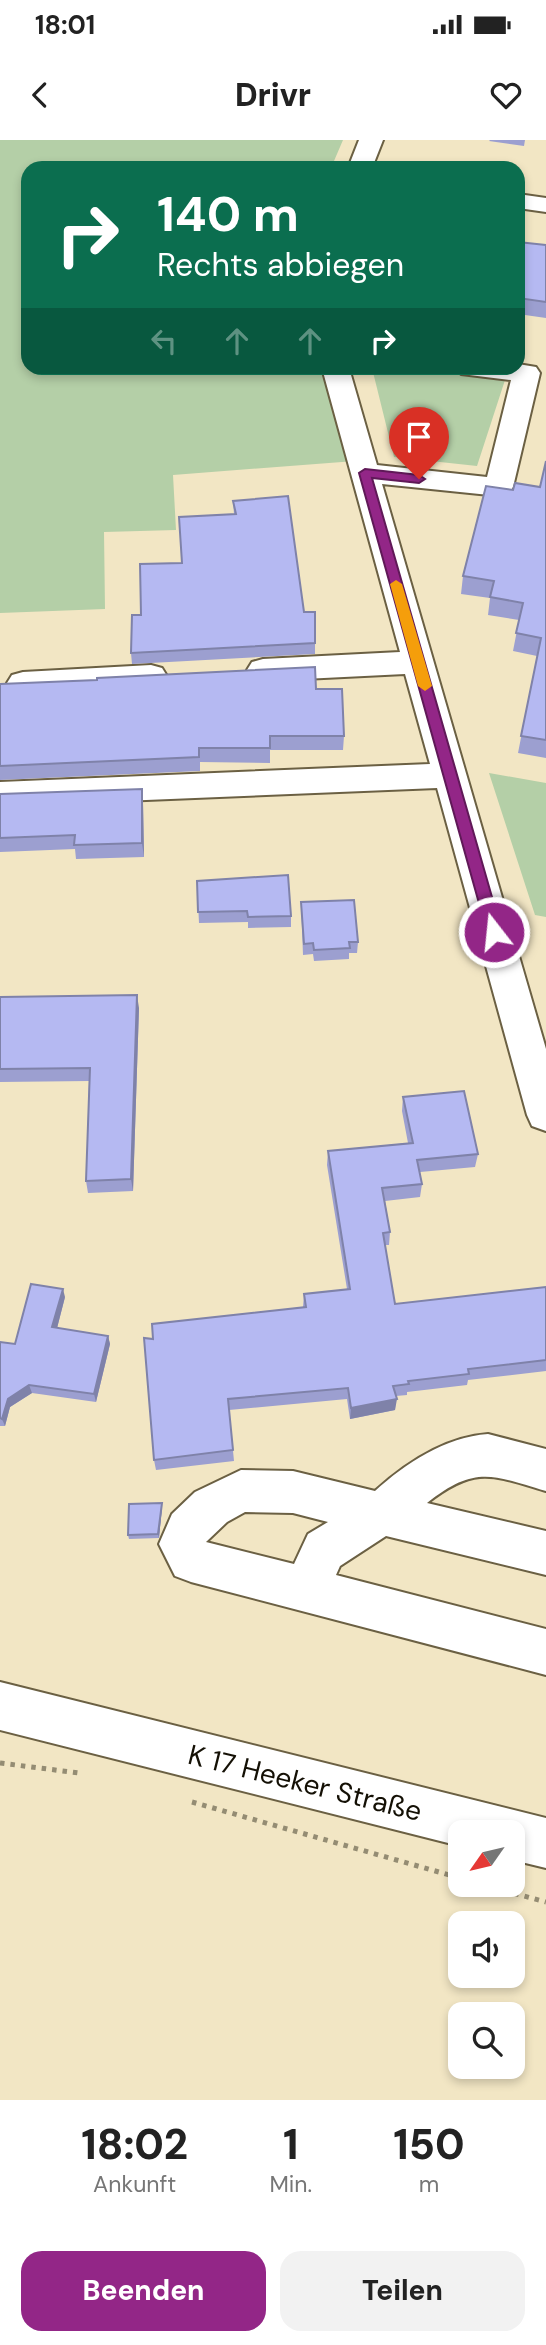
<!DOCTYPE html>
<html lang="de">
<meta charset="utf-8">
<style>
:root{--surface:#fff;--page:#f2f2f2;--text:#222;--muted:#767676;--accent:#932687}
body{margin:0;font-family:"DM Sans",sans-serif;background:var(--page);color:var(--text);height:100vh;display:flex;flex-direction:column;font-size:26px;white-space:nowrap}
*{box-sizing:border-box;margin:0}
p{font-size:23px;color:var(--muted)}
.icon{flex:none;width:38px;height:38px;fill:none;stroke:currentColor;stroke-width:2;stroke-linecap:round;stroke-linejoin:round}
.map{position:relative;height:1960px;overflow:hidden}
.sheet{display:flex;flex-direction:column;background:var(--surface);flex:1}
.sheet>*{flex:none}
.banner{position:absolute;left:21px;top:21px;width:504px;height:214px;border-radius:21px;box-shadow:0 4px 10px #0003;background:#0b6e4f;color:#fff;overflow:hidden}
.needle{width:46px;rotate:236deg}
.tools{position:absolute;left:448px;top:1680px;display:grid;gap:14px}
.tools a{display:grid;place-items:center;width:77px;height:77px;border-radius:14px;background:var(--surface);box-shadow:0 4px 10px #0003;font-size:35px}
.pin{position:absolute;display:grid;place-items:center;width:60px;height:60px;color:#fff;margin:-72px -30px;border-radius:50% 50% 50% 0;rotate:-45deg;box-shadow:0 0 7px #0007}
.pin .icon{rotate:45deg}
.me{position:absolute;width:77px;margin:-38px;rotate:344deg;stroke-linejoin:round;filter:drop-shadow(0 0 5px #0008)}
.turn{display:flex;align-items:center;gap:24px;height:147px;padding:0 21px;font-size:32px}
.turn .icon{width:91px;height:91px;stroke-width:2.5}
.turn b{display:block;font-size:49px;line-height:60px}
.lanes{display:flex;align-items:center;height:66px;padding:0 21px;background:#0003;justify-content:center;gap:35px;direction:ltr}
.lanes .off{opacity:.35}
.eta{display:flex;justify-content:space-evenly;align-items:center;height:119px;text-align:center}
.eta b{font-size:42px;font-weight:800;line-height:49px}
.action{display:flex;gap:14px;margin-top:auto;padding:14px 21px}
.action a{flex:1;height:80px;border-radius:21px;background:var(--accent);color:#fff;font-size:28px;font-weight:800;line-height:80px;text-align:center}
.action a+a{background:var(--page);color:var(--text)}
.status{display:flex;justify-content:space-between;align-items:center;height:49px;padding:0 35px;background:var(--surface);direction:ltr}
.status svg{height:19px;fill:currentColor}
header{display:flex;justify-content:space-between;align-items:center;height:91px;padding:0 21px;background:var(--surface);font-size:32px;font-weight:800}
.map>svg:first-child{display:block}
</style>
<div class="status"><b>18:01</b><svg viewBox="0 0 49 12"><path d="M0 12V9h3v3zM5 12V6h3v6zM10 12V3h3v9zM15 12V0h3v12zM26 1h20v11H26zM47 4h2v5h-2z"/></svg></div>
<header><svg class="icon" aria-label="back" viewBox="0 0 24 24"><path d="M15 5l-7 7 7 7"/></svg>Drivr<svg class="icon" aria-label="heart" viewBox="0 0 24 24"><path d="M12 20l-8-8c-3-5 5-10 8-4 3-6 11-1 8 4z"/></svg></header>
<div class="map">
<svg width="546" height="1960" viewBox="0 0 546 1960">
<rect width="100%" height="100%" fill="#f2e6c4"/>
<path fill="#b4cfa7" d="M0,0h343l-12,28h-303v200h300l27,93 -182,14 3,55 -72,2 1,77 -105,4z
M372,228h38l95,12 -28,86 -83,-9z
M489,633l57,10v134l-11,-2z"/>
<g fill="none" stroke-linecap="round" stroke-linejoin="round">
<defs>
<path id="minor" d="M359,0h24l-11,28h-24z
M518,54l28,4v14l-28,-4z
M518,224l18,3 4,6 -27,114 -4,6 -10,3 -117,-12 164,565v82l-14,-5 -5,-11 -90,-327 -437,18v-24l430,-18 -25,-90 -142,7 -11,-3 -5,-8 5,-8 11,-3 137,-7 -78,-284h27l28,97 110,12 24,-97 -50,-6 -4,-6h61z
M151,525l11,3 5,8 -5,8 -11,3 -128,7 -11,-3 -5,-8 5,-8 11,-3z
M488,1294l58,15v42c-54,-16 -71,-26 -119,12l119,28v44l-160,-39 -46,30 -4,9 210,54v46l-355,-93 -16,-6 -16,-32 13,-30 23,-22 46,-22 52,1 82,20c31,-28 70,-54 113,-57zM245,1372l48,1 35,9 -20,12 -14,30 -88,-22 21,-20z"/>
<path id="major" d="M0,1542l546,136v50l-33,-8v-28h-53v14l-460,-116z"/>
</defs>
<use href="#minor" stroke="#6b6043" stroke-width="4"/>
<use href="#major" stroke="#6b6043" stroke-width="4"/>
<path stroke="#948c73" stroke-width="5" stroke-dasharray="4.5 6" stroke-linecap="butt" d="M0,1623l79,10
M192,1662l268,76
M484,1745l62,17"/>
<use href="#minor" fill="#fff" fill-rule="evenodd"/>
<use href="#major" fill="#fff" fill-rule="evenodd"/>
</g>
<path fill="#9c9fd0" d="M490,0h35l-1,6 -35,-5z
M518,102l28,3v73l-28,-4z
M546,321v297l-28,-5 19,-97 -24,-5 6,-31 -31,-5 2,-17 -29,-4 2,-18 50,-86 27,-3z
M233,361l71,111h11v42l-183,10 -1,-11 10,-38 41,-52 52,-49z
M0,544l316,5 28,47 -1,14h-73v13l-70,-1v9l-200,9z
M142,649l1,14 1,54 -68,2 -1,-10 -75,3v-58z
M197,741l94,35v11l-43,1v-6l-49,1z
M301,762l57,40 -1,11h-8v6l-35,2 -1,-7 -10,1z
M0,857l139,11 -6,183 -45,2 -2,-12 3,-100 -89,1z
M403,957l75,57 -3,13 -55,5 2,12 -2,13 -35,4 5,31 -1,13h-4l10,59 151,-17v84l-78,9 -1,5 -60,7v3l-11,1 -1,14 -45,9 -3,-20 -118,11 5,51 -78,9 -2,-10 -1,-121 150,-32 1,-13 43,-5 -20,-124 1,-14 80,-8 -6,-32z
M65,1157l-8,31 51,8 2,8 -14,58 -64,-9 -22,14 -5,19h-5v-84l15,2z
M162,1363v4l-3,31 -30,1 -1,-4z"/>
<path fill="#7f82a9" d="M142,649l1,14 1,54 -2,-14z
M137,855l2,13 -6,183 -2,-12z
M63,1149l2,8 -10,39 -3,-9z
M108,1196l2,8 -14,58 -2,-8z
M29,1245l3,8 -22,14 -5,19 -3,-7 6,-20z
M397,1259l-2,11 -45,9 1,-11z
M162,1363v4l-3,31 -1,-4z"/>
<path fill="#b5b9f2" stroke="#7f82a9" stroke-width="2" d="M518,102l28,3v57l-28,-4z
M546,321v279l-25,-4 20,-98 -25,-5 7,-30 -33,-6 4,-16 -31,-5 23,-90 27,4 2,-7 25,4z
M288,356l16,116h11v31l-184,10 1,-38h9l-1,-51 42,-1 -3,-46 57,-3 -3,-13z
M315,527l1,22h26l2,47h-74v12h-71v9l-199,9v-82l97,-4v-2z
M142,649v54l-68,2 1,-10 -75,3v-44z
M288,735l3,41 -43,1 -1,-6 -49,1 -1,-31z
M354,760l4,42h-9l1,6 -36,2 -1,-7 -9,1 -3,-42z
M137,855l-6,184 -45,2 4,-113 -90,1v-72z
M464,951l14,63 -61,6 5,24 -40,4 8,44 -7,1 12,71 151,-17v73l-78,9 1,5 -61,7 1,3 -16,2 4,13 -46,9 -3,-20 -120,11 5,51 -79,10 -10,-122 9,1 -1,-15 154,-17 -2,-13 46,-5 -22,-138 85,-8 -10,-46z
M31,1144l32,5 -11,38 56,9 -14,58 -65,-9 -21,14 -6,20 -2,-1v-76l15,2z
M162,1363l-4,31 -30,1 1,-31z"/>
<path fill="#932687" stroke="#601958" stroke-width="2" d="M365,329l54,6 6,4 -6,4 -47,-5 130,454 -8,6 -7,-6 -128,-459z"/>
<path fill="#f59e0b" d="M396,440l6,4 30,102 -7,5 -7,-5 -28,-102z"/>
<g text-anchor="middle" dominant-baseline="central" stroke-width="5" stroke-linejoin="round" paint-order="stroke">
<g font-size="28" fill="#141005" stroke="#fff">
<text transform="translate(305 1643) rotate(14)">K 17 Heeker Straße</text>
</g>
</g>
</svg>
<div class="tools">
<a><svg class="needle" viewBox="-14 -14 28 28"><path d="M0-13l5 13h-10z" fill="#e53935"/><path d="M0 13l5-13h-10z" fill="#767676"/></svg></a>
<a><svg class="icon" aria-label="sound" viewBox="0 0 24 24"><path d="M4 9h4l5-4v14l-5-4H4zM17 9q2 3 0 6"/></svg></a>
<a><svg class="icon" aria-label="search" viewBox="0 0 24 24"><circle cx="10" cy="10" r="6"/><path d="M15 15l6 6"/></svg></a>
</div>
<div class="pin" style="left:419px;top:339px;background:#d93025"><svg class="icon" aria-label="arrive" viewBox="0 0 24 24"><path d="M6 21V4h12l-3 4 3 4H6"/></svg></div>
<svg class="me" style="left:494px;top:792px" viewBox="-20 -20 40 40"><circle r="17" fill="#932687" stroke="#fff" stroke-width="3"/><path d="M0-11L8 9 0 5-8 9z" fill="#fff"/></svg>
<div class="banner">
<div class="turn"><svg class="icon" aria-label="right" viewBox="0 0 24 24"><path d="M7 20v-9h11M14 6l5 5-5 5"/></svg><div><b>140 m</b>Rechts abbiegen</div></div>
<div class="lanes"><svg class="icon off" aria-label="left" viewBox="0 0 24 24"><path d="M17 20v-9H6M10 6l-5 5 5 5"/></svg><svg class="icon off" aria-label="ahead" viewBox="0 0 24 24"><path d="M12 20V5M6 11l6-6 6 6"/></svg><svg class="icon off" aria-label="ahead" viewBox="0 0 24 24"><path d="M12 20V5M6 11l6-6 6 6"/></svg><svg class="icon" aria-label="right" viewBox="0 0 24 24"><path d="M7 20v-9h11M14 6l5 5-5 5"/></svg></div>
</div>
</div>
<section class="sheet">
<div class="eta">
<div><b>18:02</b><p>Ankunft</p></div>
<div><b>1</b><p>Min.</p></div>
<div><b>150</b><p>m</p></div>
</div>
<div class="action"><a>Beenden</a><a>Teilen</a></div>
</section>
